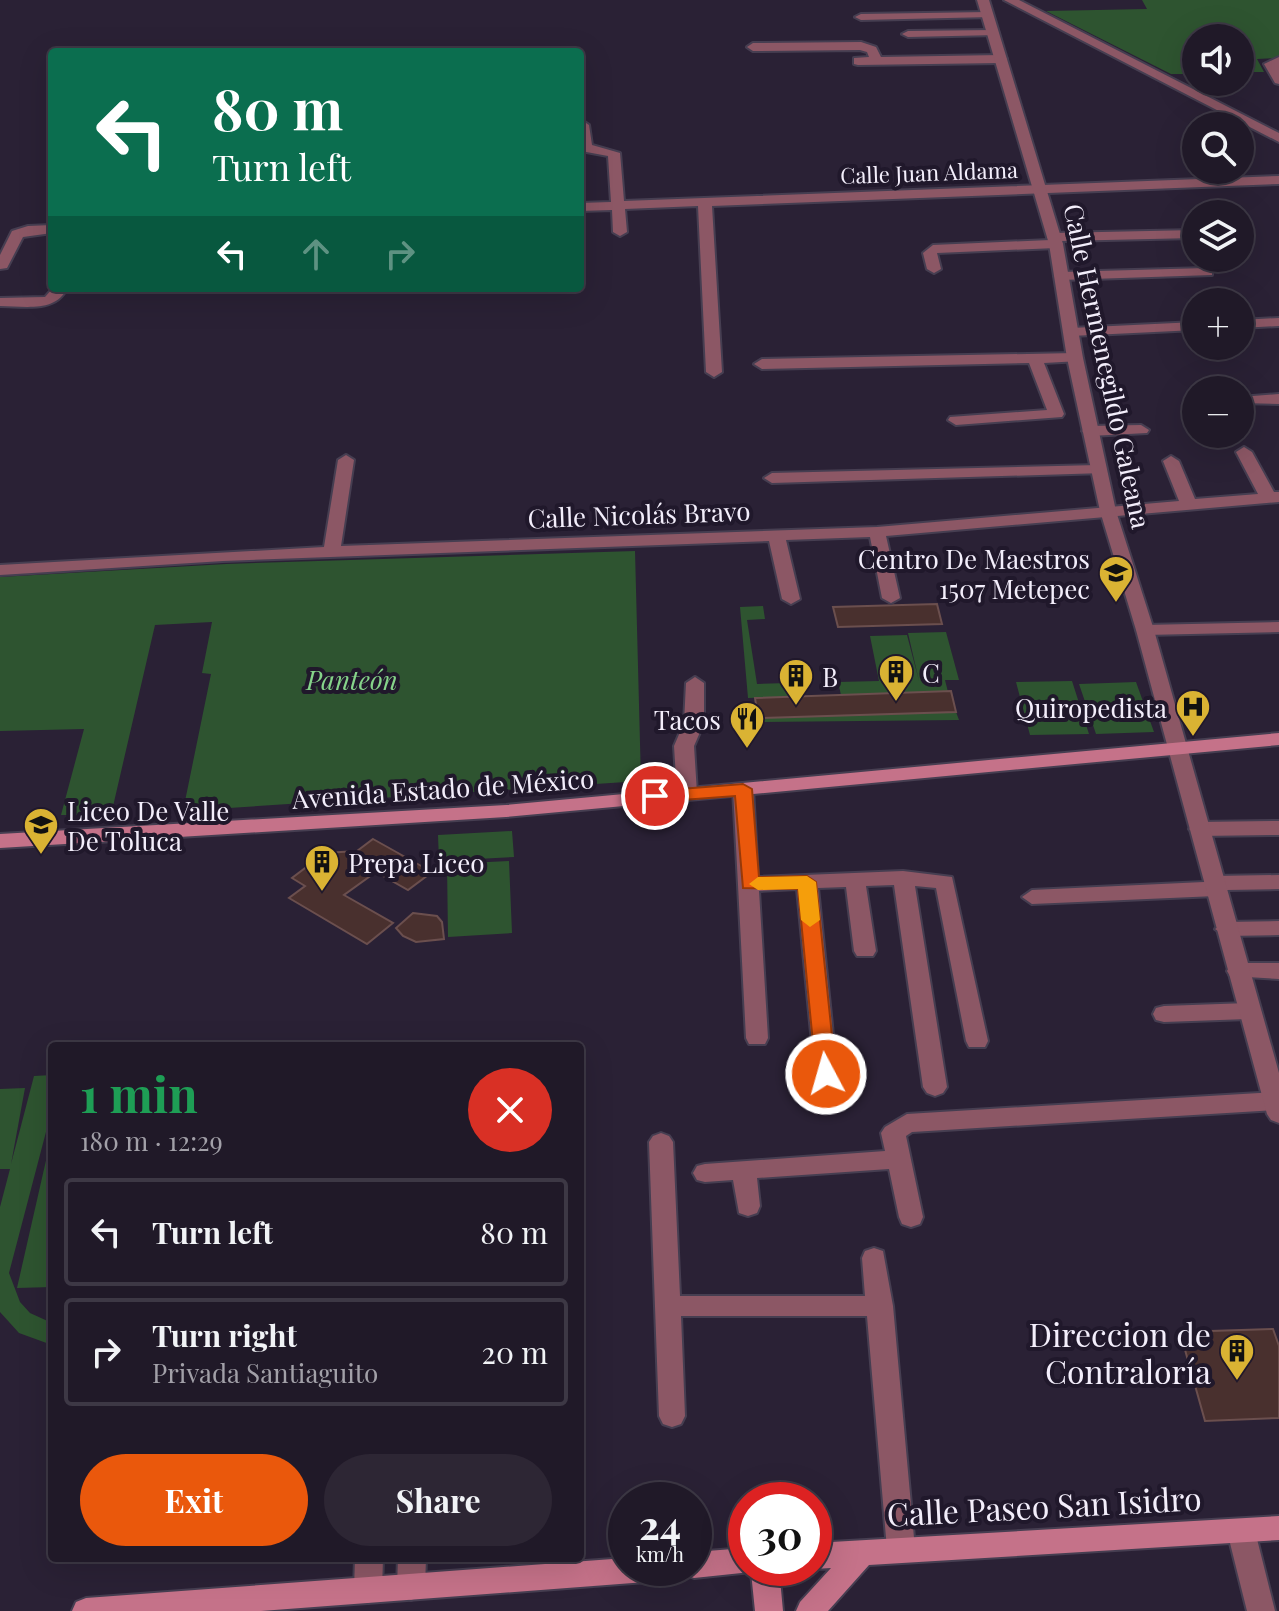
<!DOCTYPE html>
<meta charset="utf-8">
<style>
:root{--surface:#201928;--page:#2d2634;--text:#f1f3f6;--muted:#a2a0a8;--line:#3d3845;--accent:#ea580c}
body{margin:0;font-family:"Playfair Display",serif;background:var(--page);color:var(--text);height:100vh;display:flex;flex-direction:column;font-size:30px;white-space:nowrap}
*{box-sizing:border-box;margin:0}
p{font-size:26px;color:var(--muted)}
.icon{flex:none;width:44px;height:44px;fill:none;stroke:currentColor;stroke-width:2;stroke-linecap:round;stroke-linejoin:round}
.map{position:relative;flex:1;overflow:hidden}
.panel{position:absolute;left:48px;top:1042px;width:536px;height:520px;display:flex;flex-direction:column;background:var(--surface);border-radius:8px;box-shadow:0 8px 32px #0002,0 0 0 2px var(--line)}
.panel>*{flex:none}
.banner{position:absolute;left:48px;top:48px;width:536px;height:244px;border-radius:8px;box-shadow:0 8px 32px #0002,0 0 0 2px var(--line);background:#0b6e4f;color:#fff;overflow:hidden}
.buttons{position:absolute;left:1182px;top:24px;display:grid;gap:16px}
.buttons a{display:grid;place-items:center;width:72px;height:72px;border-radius:50%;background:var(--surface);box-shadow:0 8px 32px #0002,0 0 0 2px var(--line);font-size:40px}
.speed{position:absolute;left:608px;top:1482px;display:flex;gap:16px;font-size:40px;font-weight:700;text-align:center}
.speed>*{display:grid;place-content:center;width:104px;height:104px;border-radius:50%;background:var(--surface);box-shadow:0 8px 32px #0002,0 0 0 2px var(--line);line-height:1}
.speed small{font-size:20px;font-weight:400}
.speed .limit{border:12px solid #d22;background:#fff;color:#111}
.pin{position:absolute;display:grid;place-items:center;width:68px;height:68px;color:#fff;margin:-34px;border:4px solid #fff;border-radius:50%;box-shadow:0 2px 8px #0007}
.me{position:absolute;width:88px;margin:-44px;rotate:354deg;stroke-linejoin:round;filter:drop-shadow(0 0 6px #0008)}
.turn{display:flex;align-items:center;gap:28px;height:168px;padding:0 32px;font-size:36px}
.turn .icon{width:104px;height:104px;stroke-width:2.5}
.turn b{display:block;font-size:56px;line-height:68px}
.lanes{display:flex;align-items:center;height:76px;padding:0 32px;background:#0003;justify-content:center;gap:40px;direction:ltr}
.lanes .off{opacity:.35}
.round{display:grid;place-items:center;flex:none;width:84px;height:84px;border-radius:42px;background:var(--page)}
.overview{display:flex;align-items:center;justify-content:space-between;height:136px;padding:0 32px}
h1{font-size:48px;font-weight:700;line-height:60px;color:#1e9e55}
.action{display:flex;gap:16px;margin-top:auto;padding:16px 32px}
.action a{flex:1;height:92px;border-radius:48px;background:var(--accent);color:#fff;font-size:32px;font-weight:700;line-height:92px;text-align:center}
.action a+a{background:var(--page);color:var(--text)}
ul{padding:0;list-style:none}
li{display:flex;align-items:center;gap:24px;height:108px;margin:0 16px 12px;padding:0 16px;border:4px solid var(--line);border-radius:8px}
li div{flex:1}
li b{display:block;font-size:30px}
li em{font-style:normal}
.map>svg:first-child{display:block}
</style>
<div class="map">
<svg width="1279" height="1611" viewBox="0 0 1279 1611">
<rect width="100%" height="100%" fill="#2a2135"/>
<path fill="#2e5430" d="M1142,0h137v58l-22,1 7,13h-24v-34h-44v36h-25l-125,-63 101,-2z
M635,551l6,230 -458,30 28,-137 -9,-1 10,-51 -57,3 -44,190h-50l23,-86 -84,2v-154l226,-13z
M763,606l2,13 -18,1 10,64 31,-1 2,14 -42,1 -8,-91z
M946,632l13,48h-14l3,12 -43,1 -3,-12h-11l2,12 -52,2 -3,-13 41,-1 -9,-45 37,-1 12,46 -11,-48z
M1072,681l17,53 -59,1 -14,-53z
M1136,682l18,50 -58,2 -17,-50z
M956,712l3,8 -201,2v-4z
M512,831l2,26 -75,4 -1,-26z
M509,861l3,72 -64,4 -1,-73z
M52,1075v34l-43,164 11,29 10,11 22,10v22l-33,-12 -19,-21v-105l10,-38h-10v-80l25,-1 -14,76 23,-88z
M52,1134v153l-35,1z"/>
<path fill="#49302e" stroke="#6b4f4e" stroke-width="2" d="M937,604l5,20 -104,3 -5,-20z
M951,691l5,21 -198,6 -3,-20z
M373,839l59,33 -24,18 -32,-18 -32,23 49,28 -26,21 -78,-46 16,-12 -13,-8 33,-25 32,-2z
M413,913l24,3 5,6 2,17 -28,3 -13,-6 -7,-8z
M1273,1329l6,17v72l-74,3 -25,-89z"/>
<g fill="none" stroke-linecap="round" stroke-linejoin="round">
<defs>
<path id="minor" d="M988,12l4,1v4l-131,3 -6,-3 6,-3z
M993,30l6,3 -2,2 -89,2 -6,-3 6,-3z
M861,42l15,5 5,10 120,-2 6,4 -6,4 -143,2 -4,-1v-6l15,-1 -2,-5 -7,-2 -107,1 -6,-4 6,-4z
M1279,57v27l-4,-1 -11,-19z
M583,121l6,4 3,20 28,8 4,48 655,-25v8l-567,22 10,166 -8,5 -8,-5 -8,-166 -73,3 2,23 -7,4 -7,-4 -1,-22 -32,1v-8l31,-1 -3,-46 -27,-5 -1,-29z
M52,225v8l-29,4 -16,31 -7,1v-14l12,-24 16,-5z
M1196,230l-1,8 -134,3 2,3 -7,4 -119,5 4,16 -7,4 -7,-4 -4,-16 10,-8 117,-5 -3,-3 7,-4z
M1207,268l5,1v6l-151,5 -7,-4 7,-4z
M53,288h14c-11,25 -43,18 -67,18v-8l45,-1z
M1279,318v8l-39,2v-8z
M1196,322v8l-125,6 -7,-4 7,-4z
M1075,353l5,2v6l-36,2 20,51 -2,3 -106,8 -8,-5 2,-3 97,-7 -18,-47 -267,6 -8,-5 8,-5z
M1279,394v10l-39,-1v-6z
M1141,425l8,5 -2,3 -57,3 -8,-5 8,-5z
M1244,447l8,5 22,40h5v10l-393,34 14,62 -9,5 -9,-5 -12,-61 -84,3 14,59 -9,5 -9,-5 -13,-58 -546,20 -223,14v-10l324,-18 14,-87 8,-5 8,5 -13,86 536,-19 302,-26 -16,-40 8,-5 8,5 16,38 63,-5 -22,-42z
M1098,465l6,2v6l-332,10 -8,-5 8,-5z
M1279,622v10l-134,3 -9,-5 9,-5z
M695,677l9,6v40l-10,23 3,47 -10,6 -10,-6 -3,-47 10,-23 2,-40z
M743,783l10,6 5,88 145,-6 49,6 36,164 -3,6h-16l-3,-6 -30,-153 -21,-2 32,201 -4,6 -8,3 -8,-3 -4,-6 -29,-202 -28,1 10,65 -3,5h-16l-3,-5 -8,-64 -28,1 19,186 -3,6h-16l-3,-6 -18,-185 -38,2 9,147 -3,6h-16l-3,-6 -13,-249z
M1279,821v14l-80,1 -10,-7 10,-7z
M1279,875v14l-53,1 -10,6 -184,8 -10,-7 10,-7 172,-8 10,-6z
M1279,921v14l-53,1 -11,-7 11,-7z
M1238,963h41v16l-49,-3 -3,-5 3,-5z
M1248,1003l8,2 3,6 -3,6 -8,2 -84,3 -8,-2 -3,-6 3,-6 8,-2z
M1275,1092l4,2v14l-4,2 -363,22 -6,4 17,81 -3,7 -9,3 -9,-3 -3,-7 -10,-48 -132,9 3,28 -3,7 -9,3 -9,-3 -6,-33 -28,2 -8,-2 -4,-7 4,-7 8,-2 180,-13 -4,-18 4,-6 22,-13z
M661,1133l8,3 4,6 7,154h185l-3,-38 3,-7 9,-3 9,3 10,55 22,243 -4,9 -10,4 -10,-4 -4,-9 -20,-233h-186l4,100 -4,8 -9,3 -9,-3 -4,-8 -10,-274 4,-6z
M1241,1519l10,3 4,9 20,80h-28l-20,-80 4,-9z
M355,1558h28l-1,32 -4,9 -10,4 -10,-4 -4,-9z
M398,1558h28l-1,29 -4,9 -10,4 -10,-4 -4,-9z"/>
<path id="tertiary" d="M977,0h12l74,244 20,114 33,153 38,119 125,443v50l-8,-3 -4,-6 -131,-484 -36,-119 -33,-153 -18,-114z
M1004,0h15l260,133v9z"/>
<path id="secondary" d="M1279,733v12l-773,72 -506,31v-14l506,-29z
M1279,1516v24l-410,25 -41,46h-32l4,-9 31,-34 -17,1 -2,-1 2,-25z
M746,1548v20h33l4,43h-28l-4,-39 -57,6 -10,-4 -3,-6h13v-16z
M626,1558v10h47l-4,9 -10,4 -398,30h-189l4,-9 10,-4z"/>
</defs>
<use href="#minor" stroke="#463e51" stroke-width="4"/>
<use href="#tertiary" stroke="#463e51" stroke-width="4"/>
<use href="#secondary" stroke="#463e51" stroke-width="4"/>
<use href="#minor" fill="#8c5765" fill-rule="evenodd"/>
<use href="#tertiary" fill="#8c5765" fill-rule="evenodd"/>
<use href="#secondary" fill="#c57289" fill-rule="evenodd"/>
</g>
<path fill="#ea580c" stroke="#983908" stroke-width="2" d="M743,784l9,5 7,88 48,-1 9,6 20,192 -10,7 -10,-7 -18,-185 -55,-1 -8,-92 -80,6 -9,-6 9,-5z"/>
<path fill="#f59e0b" d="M807,876l9,6 4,38 -10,7 -9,-7 -3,-31 -40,1 -9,-6 9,-7z"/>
<defs>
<symbol id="school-pin" viewBox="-11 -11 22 30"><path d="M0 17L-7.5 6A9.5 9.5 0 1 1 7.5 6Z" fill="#dab333" stroke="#20182b"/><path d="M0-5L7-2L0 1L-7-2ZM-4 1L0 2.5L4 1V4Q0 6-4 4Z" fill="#111"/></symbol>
<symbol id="building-pin" viewBox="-11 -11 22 30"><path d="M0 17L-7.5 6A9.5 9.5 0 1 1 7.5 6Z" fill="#dab333" stroke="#20182b"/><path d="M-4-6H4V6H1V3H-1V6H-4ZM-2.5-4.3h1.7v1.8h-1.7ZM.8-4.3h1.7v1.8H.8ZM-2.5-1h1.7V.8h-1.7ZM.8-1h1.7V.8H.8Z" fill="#111"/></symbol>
<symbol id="hospital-pin" viewBox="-11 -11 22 30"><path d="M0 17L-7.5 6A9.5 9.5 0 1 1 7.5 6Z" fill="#dab333" stroke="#20182b"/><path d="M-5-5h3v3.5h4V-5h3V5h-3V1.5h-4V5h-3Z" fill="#111"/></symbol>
<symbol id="restaurant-pin" viewBox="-11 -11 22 30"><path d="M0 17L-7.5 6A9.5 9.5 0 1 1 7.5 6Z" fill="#dab333" stroke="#20182b"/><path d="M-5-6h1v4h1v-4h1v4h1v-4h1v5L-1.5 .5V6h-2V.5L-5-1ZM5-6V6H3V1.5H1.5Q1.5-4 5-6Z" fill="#111"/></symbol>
</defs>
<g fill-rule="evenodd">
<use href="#school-pin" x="1096" y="553" width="40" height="54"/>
<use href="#building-pin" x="876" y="652" width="40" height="54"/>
<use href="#building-pin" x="776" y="656" width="40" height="54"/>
<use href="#hospital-pin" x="1173" y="687" width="40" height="54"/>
<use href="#restaurant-pin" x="727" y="699" width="40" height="54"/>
<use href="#school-pin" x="21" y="805" width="40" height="54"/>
<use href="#building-pin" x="302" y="842" width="40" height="54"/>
<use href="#building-pin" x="1217" y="1331" width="40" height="54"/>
</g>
<g text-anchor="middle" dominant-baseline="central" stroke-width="8" stroke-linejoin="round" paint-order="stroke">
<g font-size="22" fill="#f3eefb" stroke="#20182b">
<text transform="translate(929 172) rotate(-2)">Calle Juan Aldama</text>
</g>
<g font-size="26" fill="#f3eefb" stroke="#20182b">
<text transform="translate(1108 366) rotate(78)">Calle Hermenegildo Galeana</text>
<text transform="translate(639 514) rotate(-2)">Calle Nicolás Bravo</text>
<text transform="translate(443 788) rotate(-4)">Avenida Estado de México</text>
</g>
<g font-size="26" fill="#f3eefb" stroke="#20182b" text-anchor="start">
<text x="1090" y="558" text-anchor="end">Centro De Maestros<tspan x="1090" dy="30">1507 Metepec</tspan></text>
<text x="922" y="672">C</text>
<text x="822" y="676">B</text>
<text x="1167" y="707" text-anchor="end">Quiropedista</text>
<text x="721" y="719" text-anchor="end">Tacos</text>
<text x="67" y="810">Liceo De Valle<tspan x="67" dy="30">De Toluca</tspan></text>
<text x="348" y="862">Prepa Liceo</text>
</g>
<g font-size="26" font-style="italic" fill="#86d48a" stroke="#20182b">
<text x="352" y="679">Panteón</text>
</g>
<g font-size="32" fill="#f3eefb" stroke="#20182b" text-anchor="end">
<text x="1211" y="1333">Direccion de<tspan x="1211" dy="37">Contraloría</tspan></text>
</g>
<g font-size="32" fill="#f3eefb" stroke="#20182b">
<text transform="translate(1044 1505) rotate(-3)">Calle Paseo San Isidro</text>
</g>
</g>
</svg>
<div class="buttons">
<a><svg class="icon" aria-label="sound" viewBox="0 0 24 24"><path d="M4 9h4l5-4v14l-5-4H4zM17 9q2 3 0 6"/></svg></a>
<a><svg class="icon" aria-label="search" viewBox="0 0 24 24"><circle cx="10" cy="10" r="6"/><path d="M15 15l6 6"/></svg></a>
<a><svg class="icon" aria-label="layers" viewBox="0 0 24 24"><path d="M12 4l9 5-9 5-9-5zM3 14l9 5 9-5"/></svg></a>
<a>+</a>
<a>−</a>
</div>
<div class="speed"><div>24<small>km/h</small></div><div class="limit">30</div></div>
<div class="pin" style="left:655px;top:796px;background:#d93025"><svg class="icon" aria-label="arrive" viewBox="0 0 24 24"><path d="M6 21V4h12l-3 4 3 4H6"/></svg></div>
<svg class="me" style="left:826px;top:1074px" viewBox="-20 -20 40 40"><circle r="17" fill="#ea580c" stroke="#fff" stroke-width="3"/><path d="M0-11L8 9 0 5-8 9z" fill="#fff"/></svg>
<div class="banner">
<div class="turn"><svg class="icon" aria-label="left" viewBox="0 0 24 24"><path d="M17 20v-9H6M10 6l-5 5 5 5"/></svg><div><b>80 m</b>Turn left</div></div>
<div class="lanes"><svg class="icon" aria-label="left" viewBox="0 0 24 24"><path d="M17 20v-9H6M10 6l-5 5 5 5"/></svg><svg class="icon off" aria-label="ahead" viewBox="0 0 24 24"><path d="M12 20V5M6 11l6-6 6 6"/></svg><svg class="icon off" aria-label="right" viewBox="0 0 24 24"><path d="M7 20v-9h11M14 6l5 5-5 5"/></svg></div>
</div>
<section class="panel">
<div class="overview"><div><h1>1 min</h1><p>180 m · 12:29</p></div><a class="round" style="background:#d93025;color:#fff"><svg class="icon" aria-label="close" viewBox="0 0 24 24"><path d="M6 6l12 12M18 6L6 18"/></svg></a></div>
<ul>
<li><svg class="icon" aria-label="left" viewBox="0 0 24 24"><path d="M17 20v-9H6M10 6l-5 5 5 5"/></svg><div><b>Turn left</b></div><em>80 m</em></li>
<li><svg class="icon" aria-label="right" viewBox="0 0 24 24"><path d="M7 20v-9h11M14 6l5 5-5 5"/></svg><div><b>Turn right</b><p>Privada Santiaguito</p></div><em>20 m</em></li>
</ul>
<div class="action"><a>Exit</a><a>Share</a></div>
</section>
</div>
